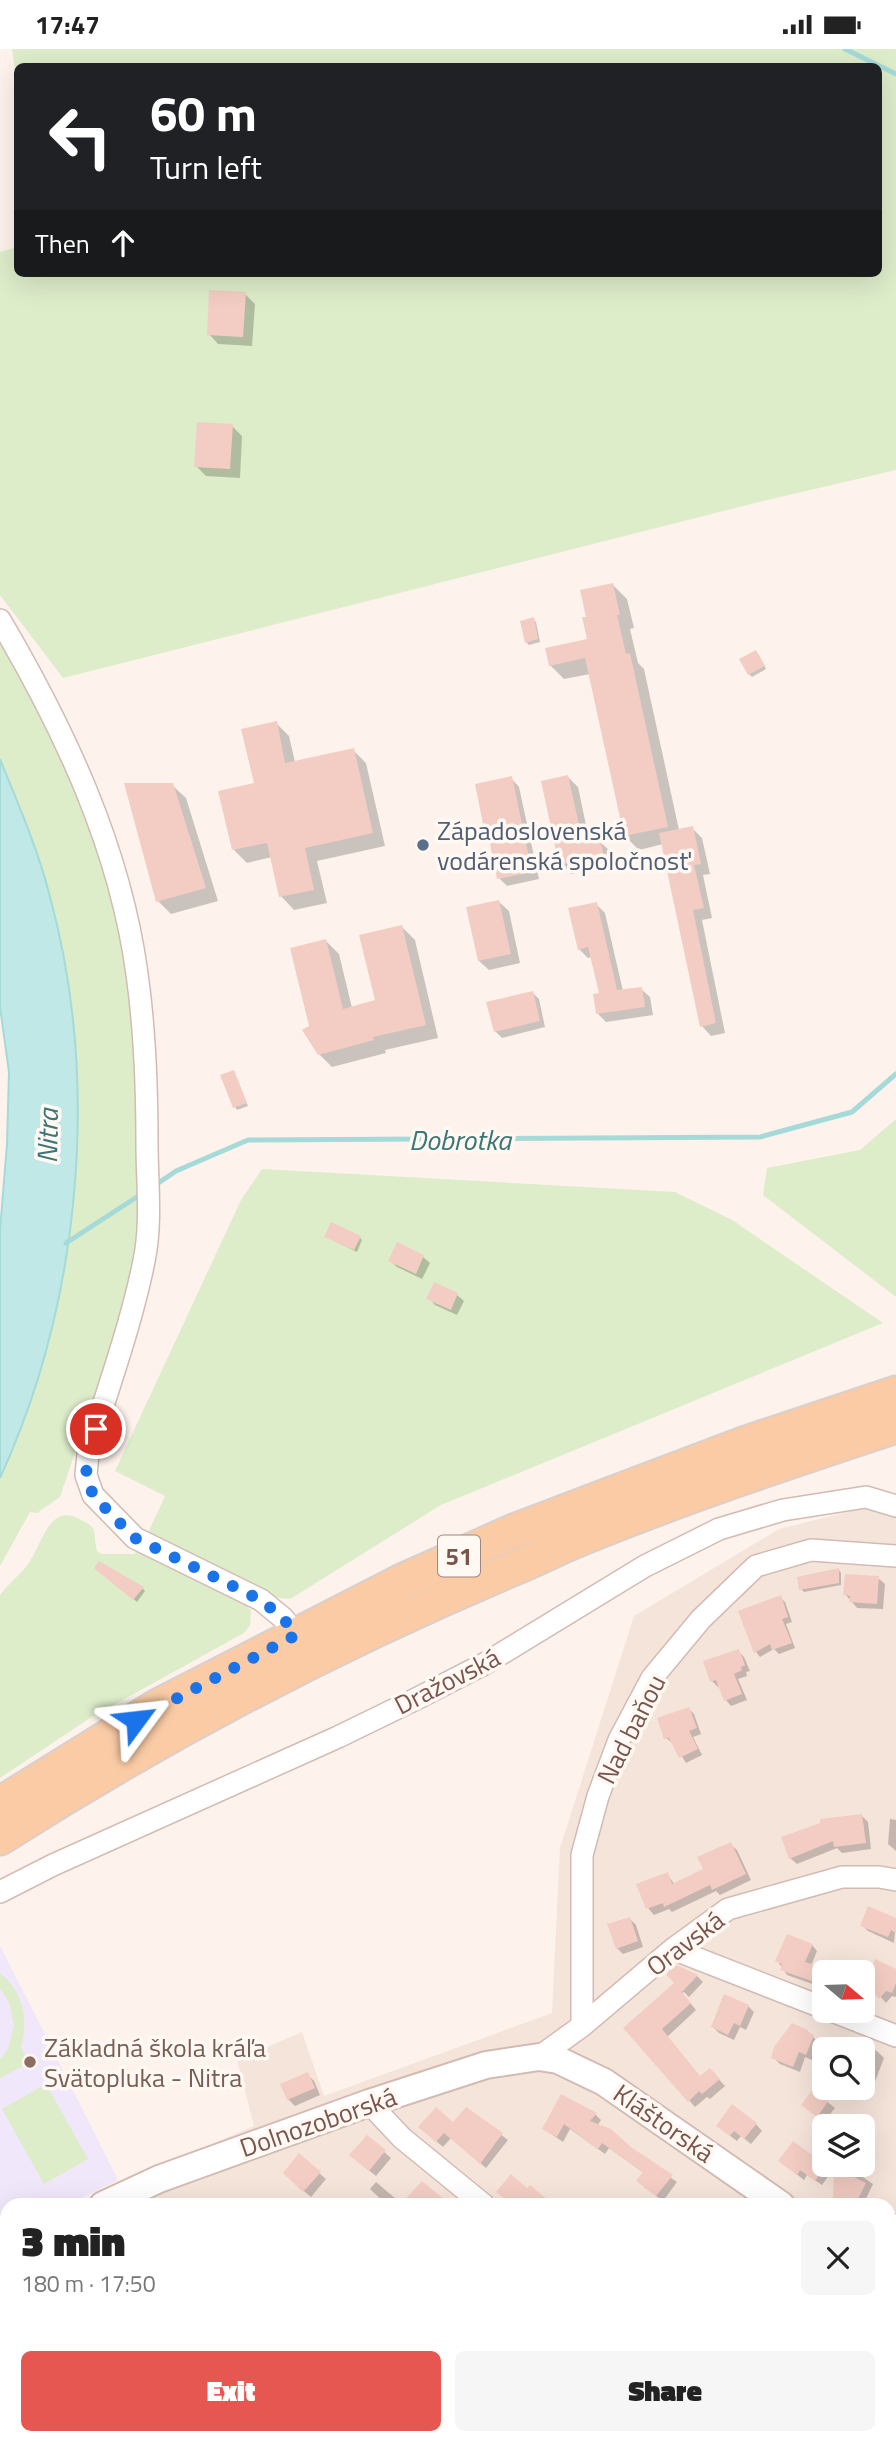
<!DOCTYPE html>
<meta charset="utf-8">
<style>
:root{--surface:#fff;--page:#f6f6f6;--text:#222;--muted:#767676;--accent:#e65752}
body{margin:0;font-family:"Titillium Web",sans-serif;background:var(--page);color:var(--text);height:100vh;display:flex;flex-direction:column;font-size:26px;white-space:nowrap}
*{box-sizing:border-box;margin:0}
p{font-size:23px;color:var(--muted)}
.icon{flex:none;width:38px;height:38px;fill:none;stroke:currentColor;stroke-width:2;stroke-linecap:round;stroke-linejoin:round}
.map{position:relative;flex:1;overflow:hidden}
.panel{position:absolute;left:0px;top:2149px;width:896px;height:247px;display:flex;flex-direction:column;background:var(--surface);border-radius:21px 21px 0 0;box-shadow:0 7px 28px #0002}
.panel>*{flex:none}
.hud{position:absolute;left:14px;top:14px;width:868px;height:214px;border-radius:10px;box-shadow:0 7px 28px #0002;background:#202124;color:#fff;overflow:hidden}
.needle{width:46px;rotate:109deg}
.controls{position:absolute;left:812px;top:1911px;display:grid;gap:14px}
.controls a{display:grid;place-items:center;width:63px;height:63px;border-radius:10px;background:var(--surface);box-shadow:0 7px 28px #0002;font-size:35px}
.pin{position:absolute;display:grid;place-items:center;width:60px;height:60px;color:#fff;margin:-30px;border:4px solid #fff;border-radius:50%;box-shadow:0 2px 7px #0007}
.me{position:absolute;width:77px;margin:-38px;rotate:60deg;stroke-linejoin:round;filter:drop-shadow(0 0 5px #0008)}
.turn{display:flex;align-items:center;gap:24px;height:147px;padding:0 21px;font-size:32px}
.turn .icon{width:91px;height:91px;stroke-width:2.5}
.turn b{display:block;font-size:49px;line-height:60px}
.then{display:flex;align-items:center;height:66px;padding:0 21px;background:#0003;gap:14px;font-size:26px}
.round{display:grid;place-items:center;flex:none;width:74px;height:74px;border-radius:10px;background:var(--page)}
.overview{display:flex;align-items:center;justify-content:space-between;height:119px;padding:0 21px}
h1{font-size:42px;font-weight:800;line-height:52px}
.primary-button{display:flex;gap:14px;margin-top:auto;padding:14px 21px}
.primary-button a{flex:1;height:80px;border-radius:10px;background:var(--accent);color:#fff;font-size:28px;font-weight:800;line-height:80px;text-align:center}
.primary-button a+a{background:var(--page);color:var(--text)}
.status{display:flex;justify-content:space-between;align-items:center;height:49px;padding:0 35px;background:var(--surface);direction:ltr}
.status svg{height:19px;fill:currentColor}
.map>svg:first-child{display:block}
</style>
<div class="status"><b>17:47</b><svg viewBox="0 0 49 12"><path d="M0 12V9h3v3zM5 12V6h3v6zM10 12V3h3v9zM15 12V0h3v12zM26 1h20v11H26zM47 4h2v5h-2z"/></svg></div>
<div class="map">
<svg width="896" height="2395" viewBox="0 0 896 2395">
<rect width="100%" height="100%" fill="#fdf3ec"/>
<path fill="#f5e4da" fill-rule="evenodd" d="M864,1459l32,8v928h-896v-190l7,-4v188h882v-233h-804l39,-23 130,-56 -17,-66 65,-28 22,64 228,-83 8,-165 74,-232 145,-87zM824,1923h39v39h-39zM824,2000h39v39h-39zM824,2077h39v39h-39z"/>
<path fill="#f0e8fa" d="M0,1896l118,235 -51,25h-60v30l-7,5z"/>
<path fill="#ddecc9" d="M12,0h884v421l-133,31 -700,177 -63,-83v-343l17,-5 1,26h860v-206h-860l-1,17z
M0,587l33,58 43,97 19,54 23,75 10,50 6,75 4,196 -10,43 -16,58 -52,155 -23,16 -7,-1 -30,54v-88l44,-121 25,-116 8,-102 1,-58 -14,-119 -14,-67 -13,-42 -37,-94z
M896,1070v178l-133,-102 4,-27 93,-18z
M262,1120l413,23 57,28 151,103 -442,182 -151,94 -59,-6 20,17 -1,15 -6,8 -154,85 -90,60v-183c9,-12 20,-20 29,-32 12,-18 21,-59 48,-45 23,11 15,10 20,33l4,3h33l7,-6 24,-52 -50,-25 126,-271z
M0,1924c23,18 29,47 21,74l8,16 -29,15v-19l8,-10 6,-23 -4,-21 -10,-17z
M46,2035l42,75 -44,25 -42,-75z"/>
<path fill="#bfe8e6" stroke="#a5dad8" stroke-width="2" d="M0,710c18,45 37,88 49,134 52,189 32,408 -49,585v-248l7,-86 2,-72 -9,-65z"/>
<path fill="#0003" d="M245,245l10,10 -3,42 -34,-2 -9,-10z
M232,377l10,10 -2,42 -34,-2 -10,-10z
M613,536l14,14 7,29 -4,1 8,34 6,6 35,161 13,-2 10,10 8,36 -7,1 9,43 -10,2 23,113 -14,3 -9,-10 -39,-182 -24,6 -14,-14 -35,-162 -26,5 -14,-14 39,-25 -1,-22z
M533,570l3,3 4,20 -11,3 -3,-3z
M759,606l7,14 -14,8 -3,-3z
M276,674l13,13 6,26 58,-12 13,13 19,83 -68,15 10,42 -33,7 -13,-14 -9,-39 -25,6 -13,-13z
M568,728l10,10 12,57 10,-2 10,9 3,15 -42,8 -10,-10z
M511,729l8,9 20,92 -32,7 -8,-8 -10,-51 -4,-4z
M172,736l14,13 32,103 -47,13 -13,-13z
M499,853l10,9 11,52 -31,7 -10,-9z
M596,855l9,9 18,78 18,-2 9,8 3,18 -47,7 -8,-8 4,-19 -10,-38 -4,1 -9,-9z
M402,878l13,13 23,98 -53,12 1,3 -54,14 -13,-13 -8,-27 15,-86 13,13 13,54 25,-6z
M533,944l6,6 6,28 -43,11 -7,-7z
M233,1023l15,34 -11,4 -2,-3z
M326,1188l34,1 2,2 -5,12z
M398,1196l25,12 7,6 -8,16 -25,-12 -7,-7z
M457,1246l7,6 -7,14 -22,-10 -6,-7z
M99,1514l44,26 2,2 -8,11 -41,-35z
M839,1521l2,3v12l-37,7 -3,-3z
M878,1529l7,6 -2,25 -26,-1 -12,-14z
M780,1548l5,5 7,20 -6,2 9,24 -16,6 -5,-5 -14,8 -4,-5z
M738,1602l6,6 6,14 -4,1 1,4 -9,3 9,21 -16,6 -5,-6 -6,-14 -2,1 -6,-6z
M689,1660l5,5 7,20 -8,3 9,18 -16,8 -12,-19 -8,-6z
M862,1767l6,6 3,27 -29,4 -5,-5 -40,16 -7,-6z
M890,1770l6,1v31l-8,-7z
M730,1795l7,6 14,30 -31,15 -4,-4 -44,21 -3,-3 -15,6 -6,-7 -9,-23 28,-11 8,11 30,-15z
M630,1870l6,6 7,22 -20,7 -6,-6z
M896,1871l-2,23 -26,-12 -6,-6z
M812,1896l5,6 -6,15 16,6h-3v16l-37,-13 -10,-15z
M677,1919l20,8 6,6 -14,15 -5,-5 -2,1 14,17 -29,27 34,41 9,-8 15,16 -15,13 -3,-2 -12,10 -70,-79 51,-45z
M896,1922v26l-4,-1 -6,7 -18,-21z
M748,1957l6,6 -8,18 -6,-3 -6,13 -15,-7 -6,-6z
M807,1982l12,12 -7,17 -7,-3 -5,15 -20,-8 -7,-7z
M862,1996l15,6 7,7 -10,26 -11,-5z
M308,2026l6,6 6,14 -25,11 -7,-7z
M814,2042l21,17 -11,14 -14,-11z
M467,2060l41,31 -22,28 -35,-30 -8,9 -16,-14 26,-9z
M595,2065l6,6 -4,6 80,56 -14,19 -19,-14v-14l-35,-25 -4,6 -35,-25 -7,13 -19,-13z
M756,2075l6,7 -11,13 -10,-8 -4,5 -12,-9z
M368,2089l23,20 -15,18 -19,-15z
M815,2105l9,6v5h7l3,3 -12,17 -15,-10 -3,5 -24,-19 32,-4z
M835,2116h23l-4,6 19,13 -10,21h-19l-9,-8z
M319,2124l7,6 -15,18 -20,-17z
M376,2133l27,23h45h-61l-17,-16z
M1,2326l6,5v41l-7,-5z
M889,2351l7,5 -1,17 -6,-4z
M74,2389h43l-4,6h-44z
M302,2389h85l16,6h-90z
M764,2389l9,6h-12z"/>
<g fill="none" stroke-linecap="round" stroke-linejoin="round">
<path stroke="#a5dad8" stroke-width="5" d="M845,0l51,25
M154,1137l22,-15 72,-31 512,-3 92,-25 44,-38
M66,1194l77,-50"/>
</g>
<path fill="#f3cdc3" d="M209,241l37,2 -3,45 -36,-2z
M197,373l36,2 -3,45 -36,-2z
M613,534l7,32h-3l9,39 4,-1 38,174 -44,9 -39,-178 -36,8 -4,-18 42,-9 -5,-22h4l-6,-27z
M534,568l4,22 -13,4 -5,-22z
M756,601l9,16 -17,9 -9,-16z
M277,672l8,42 69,-15 19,85 -68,15 9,42 -35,7 -12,-54 -35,7 -14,-59 36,-8 -13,-54z
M568,726l15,68 17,-3 4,16 -45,9 -18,-84z
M512,727l20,96 -35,7 -11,-55h-3l-8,-40z
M124,734h49l33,105 -50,14z
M693,777l8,38 -7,1 10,43 -11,2 23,113 -16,4 -41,-194z
M499,851l12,54 -33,7 -12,-54z
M597,853l20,88 25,-3 3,20 -49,7 -3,-20 6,-1 -11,-46 -10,3 -10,-42z
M402,876l24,100 -53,12 1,3 -56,15 -16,-25 7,-4 -19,-78 36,-9 17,70 32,-9 -16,-65z
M533,942l7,30 -46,11 -8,-30z
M234,1021l13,33 -14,5 -13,-33z
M331,1173l30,14 -7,14 -30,-13z
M397,1193l27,13 -8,19 -28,-13z
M434,1233l24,11 -7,17 -25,-11z
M99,1512l45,26 -11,13 -39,-32z
M839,1519v15l-40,7 -2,-13z
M845,1525l34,2 -2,28 -28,-2 1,-6 -7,-1z
M781,1546l7,22 -6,2 10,24 -20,7 -2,-6 -16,9 -16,-42z
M739,1600l6,16 -4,2 1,3 -8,4 8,20 -18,7 -8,-21 -6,2 -7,-21z
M689,1658l8,21 -8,3 9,18 -19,9 -10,-20 -5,1 -7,-21z
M862,1765l4,29 -32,4 -1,-6 -44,18 -8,-22 39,-14v-4z
M731,1793l15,32 -34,16 -2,-5 -46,22 -1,-4 -17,6 -10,-25 32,-12 4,12 31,-15 -6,-12z
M868,1857l28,12v15l-5,-3 -3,7 -28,-11z
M630,1868l8,24 -22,8 -9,-25z
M787,1885l26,10 -8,18 20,6 -5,16 -40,-14 2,-6 -7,-3z
M875,1910l21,10v14l-4,10 -6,-2 -7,8 -13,-17z
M676,1916l22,10 -16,17 -3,-3 12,14 -29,26 38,47 10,-8 10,11 -18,15 -3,-3 -11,11 -65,-74 51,-45 -8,-9z
M724,1945l25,11 -9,21 -6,-3 -6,12 -17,-8z
M792,1974l16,7 -1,2 7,3 -8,20 -7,-3 -6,15 -22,-9 3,-11z
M308,2023l7,16 -28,12 -7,-16z
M813,2040l16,11 -12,17 -16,-12z
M561,2045l36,19 -7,8 21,8 20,18 42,28 -17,21 -20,-15 7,-9 -41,-29 -4,6 -34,-25 -7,13 -15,-8z
M732,2055l25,19 -13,16 -10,-8 -4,5 -14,-10z
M436,2058l17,15 13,-15 37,26 -23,31 -36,-31 -8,9 -18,-15z
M367,2086l19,15 -17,21 -20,-16z
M793,2092l19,14 2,-4 10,7v10l-9,13 -15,-11 -3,5 -19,-14z
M299,2104l22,19 -18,20 -20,-19z
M834,2118l32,16 -11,22h-12l-10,-7z
M511,2125l16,14 3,-3 24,20h-42l-16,-13z
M422,2132l29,24h-51z"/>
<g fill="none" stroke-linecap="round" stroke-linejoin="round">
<defs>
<path id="minor" d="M0,571c64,109 120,227 137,354 8,56 10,114 10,170 0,38 5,79 -3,117 -13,65 -37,129 -56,193l-2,21 7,20 42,43 126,62 22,18 13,17
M0,1843l53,-27 285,-128 80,-39 68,-35 159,-97 74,-37 64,-19 83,-13 30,9
M673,1900l151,59
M832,1962l64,25
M582,1977v-171l16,-59 21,-56 33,-62 49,-59 55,-53 55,-16 85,6
M539,2008l43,-31 91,-77 55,-40 114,-32h37l17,3
M369,2054l33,35 82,67
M889,2191l7,-15
M469,2389l12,6
M809,2389l10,6
M547,2395l3,-6"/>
<path id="tertiary" d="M103,2156l56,-26 210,-76 117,-38 53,-8 19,3 46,22 177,123
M0,2209l7,-3
M889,2229l7,4"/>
<path id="primary" d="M0,1755l158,-98 244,-125 112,-50 113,-43 119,-45 150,-50
M0,1789c166,-106 342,-198 524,-274 21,-9 42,-20 63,-28 101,-41 206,-76 309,-110"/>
</defs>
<use href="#minor" stroke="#d3bbb3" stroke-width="24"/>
<use href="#tertiary" stroke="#d3bbb3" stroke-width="30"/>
<use href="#primary" stroke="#d9cfcd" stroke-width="37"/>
<use href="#minor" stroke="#fff" stroke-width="21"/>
<use href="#tertiary" stroke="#fff" stroke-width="26"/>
<use href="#primary" stroke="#facba5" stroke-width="33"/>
</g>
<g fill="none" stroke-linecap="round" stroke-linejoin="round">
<path stroke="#1a73e8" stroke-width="12" stroke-dasharray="0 21.6" d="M96,1380l-8,25 -2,21 7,20 15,16 27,27 126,62 22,18 13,17 -160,85"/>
</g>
<circle fill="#5c6f8a" stroke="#fff8f3" stroke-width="2.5" cx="423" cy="796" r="7"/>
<circle fill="#8d6e63" stroke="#fff8f3" stroke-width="2.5" cx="30" cy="2013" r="7"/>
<g text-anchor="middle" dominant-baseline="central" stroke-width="7" stroke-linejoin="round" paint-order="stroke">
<rect fill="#fff8f3" stroke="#a1867f" stroke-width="2" x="438" y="1486.5" width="42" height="41" rx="5"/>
<g font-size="24" font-weight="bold" fill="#79554d">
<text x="459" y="1507">51</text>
</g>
<g font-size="26" fill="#4e5e75" stroke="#fff8f3" text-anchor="start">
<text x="437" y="781">Západoslovenská<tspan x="437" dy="30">vodárenská spoločnosť</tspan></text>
</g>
<g font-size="26" fill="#79554d" stroke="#fff8f3">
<text transform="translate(447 1632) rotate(-27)">Dražovská</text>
<text transform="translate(631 1680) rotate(-63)">Nad baňou</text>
<text transform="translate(685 1894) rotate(-37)">Oravská</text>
<text transform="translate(318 2073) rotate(-19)">Dolnozoborská</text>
<text transform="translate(664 2074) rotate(35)">Kláštorská</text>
</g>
<g font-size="26" fill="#785e54" stroke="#fff8f3" text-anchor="start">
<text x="44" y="1998">Základná škola kráľa<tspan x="44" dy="30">Svätopluka - Nitra</tspan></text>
</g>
<g font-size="28" font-style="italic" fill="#3c7676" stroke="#fff8f3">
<text transform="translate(47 1087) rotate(-89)">Nitra</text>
<text x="460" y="1090">Dobrotka</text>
</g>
</g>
</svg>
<div class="controls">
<a><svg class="needle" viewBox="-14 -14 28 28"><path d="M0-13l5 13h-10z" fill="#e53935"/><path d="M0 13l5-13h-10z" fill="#767676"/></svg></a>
<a><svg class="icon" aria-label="search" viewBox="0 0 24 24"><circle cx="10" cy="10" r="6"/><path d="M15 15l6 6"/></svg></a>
<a><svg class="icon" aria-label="layers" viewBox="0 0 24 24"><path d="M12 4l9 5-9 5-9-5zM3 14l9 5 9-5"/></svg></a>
</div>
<div class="pin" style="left:96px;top:1380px;background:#d93025"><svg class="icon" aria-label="arrive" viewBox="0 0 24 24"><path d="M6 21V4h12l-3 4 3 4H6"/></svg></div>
<svg class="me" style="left:136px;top:1671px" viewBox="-20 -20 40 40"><path d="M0-17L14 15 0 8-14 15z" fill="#1a73e8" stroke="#fff" stroke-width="4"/></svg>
<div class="hud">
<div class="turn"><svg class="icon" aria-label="left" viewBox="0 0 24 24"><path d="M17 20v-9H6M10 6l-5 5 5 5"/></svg><div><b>60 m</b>Turn left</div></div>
<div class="then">Then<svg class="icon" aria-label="ahead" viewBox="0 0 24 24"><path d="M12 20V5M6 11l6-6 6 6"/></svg></div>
</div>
<section class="panel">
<div class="overview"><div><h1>3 min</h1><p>180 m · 17:50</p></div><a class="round"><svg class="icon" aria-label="close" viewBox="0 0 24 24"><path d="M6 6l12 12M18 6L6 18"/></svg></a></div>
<div class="primary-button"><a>Exit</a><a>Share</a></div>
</section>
</div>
